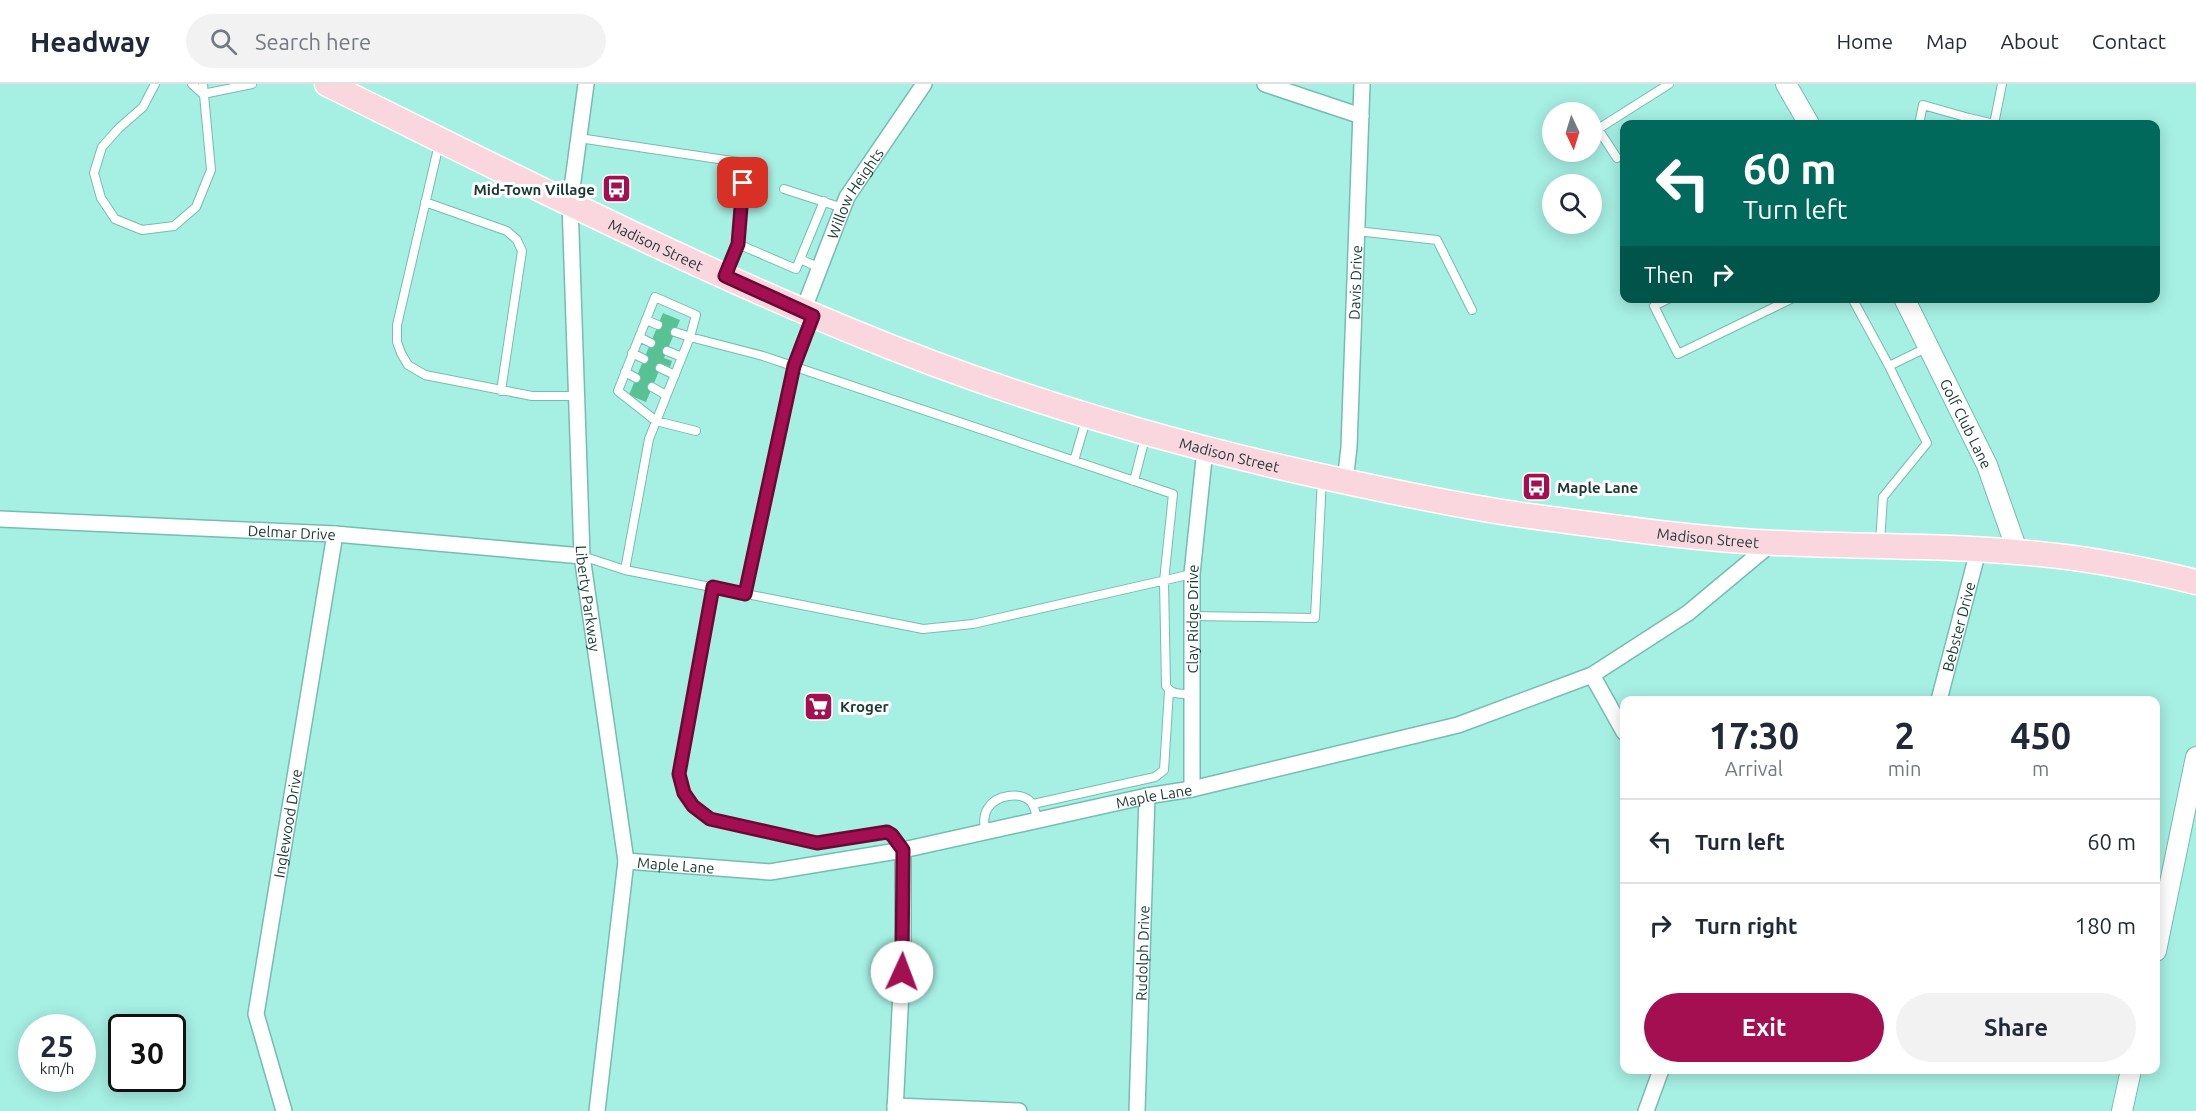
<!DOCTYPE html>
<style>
:root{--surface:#fff;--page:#f2f2f3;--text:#1f2937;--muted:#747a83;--line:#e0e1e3;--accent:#a30f50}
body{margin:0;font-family:Ubuntu,sans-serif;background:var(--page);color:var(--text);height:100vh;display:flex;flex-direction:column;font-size:22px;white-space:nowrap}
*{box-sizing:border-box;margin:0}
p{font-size:20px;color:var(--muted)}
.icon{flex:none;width:33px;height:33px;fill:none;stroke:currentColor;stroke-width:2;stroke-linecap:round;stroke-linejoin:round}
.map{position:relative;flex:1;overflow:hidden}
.side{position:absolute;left:1620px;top:612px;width:540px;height:378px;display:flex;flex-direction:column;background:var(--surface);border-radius:12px;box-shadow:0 3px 15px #0003}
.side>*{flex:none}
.guide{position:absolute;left:1620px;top:36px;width:540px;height:183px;border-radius:12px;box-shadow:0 3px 15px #0003;background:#00695c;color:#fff;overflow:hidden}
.needle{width:39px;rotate:176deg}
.fabs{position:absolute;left:1542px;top:18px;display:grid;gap:12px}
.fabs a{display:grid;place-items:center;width:60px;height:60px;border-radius:50%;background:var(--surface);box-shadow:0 3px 15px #0003;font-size:30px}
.speed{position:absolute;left:18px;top:930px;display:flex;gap:12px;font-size:30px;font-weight:700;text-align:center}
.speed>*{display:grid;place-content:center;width:78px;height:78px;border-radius:50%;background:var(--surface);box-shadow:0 3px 15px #0003;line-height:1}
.speed small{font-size:15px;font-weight:400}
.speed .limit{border:3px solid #111;border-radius:9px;background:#fff;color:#111}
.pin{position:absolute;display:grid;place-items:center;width:51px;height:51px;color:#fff;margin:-26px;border-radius:12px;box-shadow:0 3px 9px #0006}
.me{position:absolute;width:66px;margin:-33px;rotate:2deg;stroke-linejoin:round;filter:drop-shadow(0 0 4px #0008)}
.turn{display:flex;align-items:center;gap:21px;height:126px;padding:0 24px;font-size:27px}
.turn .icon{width:78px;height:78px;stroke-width:2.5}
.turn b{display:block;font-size:42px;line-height:51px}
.then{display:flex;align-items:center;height:57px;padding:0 24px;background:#0003;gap:12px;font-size:22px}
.eta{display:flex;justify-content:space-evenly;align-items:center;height:102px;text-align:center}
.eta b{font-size:36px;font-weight:700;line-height:42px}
.button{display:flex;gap:12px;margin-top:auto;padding:12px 24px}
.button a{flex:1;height:69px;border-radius:36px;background:var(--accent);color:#fff;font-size:24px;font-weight:700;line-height:69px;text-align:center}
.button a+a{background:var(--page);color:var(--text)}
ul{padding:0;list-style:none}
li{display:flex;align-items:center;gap:18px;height:84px;padding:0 24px;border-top:2px solid var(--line)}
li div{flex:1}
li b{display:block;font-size:22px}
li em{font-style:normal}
header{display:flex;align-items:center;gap:36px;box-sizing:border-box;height:84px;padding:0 30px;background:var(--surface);border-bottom:2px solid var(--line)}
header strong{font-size:28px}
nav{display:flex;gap:33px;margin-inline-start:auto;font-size:21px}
.search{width:420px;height:54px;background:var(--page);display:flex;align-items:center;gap:15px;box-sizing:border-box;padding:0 21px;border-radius:33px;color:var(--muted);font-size:22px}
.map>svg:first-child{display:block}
</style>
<header>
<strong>Headway</strong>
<div class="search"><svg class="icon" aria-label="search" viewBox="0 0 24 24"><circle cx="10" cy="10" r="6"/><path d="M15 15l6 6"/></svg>Search here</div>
<nav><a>Home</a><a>Map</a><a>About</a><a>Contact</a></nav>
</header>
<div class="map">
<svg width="2196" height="1027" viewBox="0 0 2196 1027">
<rect width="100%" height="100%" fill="#a6efe3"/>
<path fill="#58c294" d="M663,229l17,7 -16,38 8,3 -2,6 -8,-3 -16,38 -17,-7z"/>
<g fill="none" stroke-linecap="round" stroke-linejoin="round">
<defs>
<path id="service" d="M155,0l-12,23 -24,21 -17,19 -8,26 7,25 14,21 27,11 32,-4 22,-19 15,-37 -8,-86
M192,0l11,10 49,-10
M1919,40l4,-19 46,13
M1967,40l2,-6 25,6 8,-40
M579,54l166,25 -7,81 58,25 28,-68
M439,60l-42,181v17l4,11 7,12 17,10 107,21h45
M1617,74l-19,-29 71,-45
M784,105l59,19
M425,118l82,29 10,9 5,11 -21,140
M1357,147l80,9 35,70
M800,175l20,9
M726,189l12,-29
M1670,214l-16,8 24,48 115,-56
M1852,214l37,68
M646,236l12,5
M675,248l15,5 6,-22 -41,-18 -37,94 38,30 40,10
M639,253l12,6
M667,267l15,6
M632,269l12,6
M660,284l15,7
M625,288l11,6
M652,303l14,8
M1074,377l12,-41
M1134,397l12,-47
M1880,458l3,-45 44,-54 -38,-77 39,-19
M582,472l43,14 298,59 50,-5 219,-50
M625,486l24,-131 41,-102 73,19 410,138 -9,87 2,105c6,9 16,8 26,8
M713,503l-34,187 5,19 9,13 17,13 107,24 70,-11 5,3 11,15
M745,510l49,-228 18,-47
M1192,532l123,2 7,-140
M1033,720l122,-27 9,-7 5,-79
M985,748c-1,-8 -2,-17 3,-24 8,-13 32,-17 43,-6 4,5 5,13 7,19"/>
<g id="minor">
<path id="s1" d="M586,0l-16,119 12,353 44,305 -29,250"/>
<path d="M1265,0l96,32"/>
<path id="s2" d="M803,227l44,-114 77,-113"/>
<path id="s3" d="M1345,398l4,-35 13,-363"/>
<path id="s4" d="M0,435l335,15 247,22"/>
<path d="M1592,591l32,57"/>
<path id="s5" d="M1939,616l39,-149"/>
<path id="s6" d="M1192,705v-215l13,-125"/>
<path id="s7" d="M626,777l144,11 133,-22 244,-54 45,-7 266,-64 134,-50 96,-62 84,-70"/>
<path d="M895,1022l124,5"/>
<path id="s8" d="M284,1027l-28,-97 79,-480"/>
<path d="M895,1027l8,-161v-100"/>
<path id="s9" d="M1137,1027l10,-315"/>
<path d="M1646,1027l15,-41"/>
</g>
<g id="tertiary">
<path d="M1786,0l23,40"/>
<path id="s10" d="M1904,214l83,167 31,88"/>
<path d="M2156,867l40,-194"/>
<path d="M2122,1027l9,-41"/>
</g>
<g id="primary">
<path id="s11" d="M327,0c173,85 346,174 524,247 154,64 316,112 478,147 64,14 129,28 193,37 84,11 170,24 254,28 108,5 217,1 324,19 32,5 64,12 96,20"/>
</g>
</defs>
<use href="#service" stroke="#75bdb1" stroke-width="10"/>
<use href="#minor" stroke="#75bdb1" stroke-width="18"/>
<use href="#tertiary" stroke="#75bdb1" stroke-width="22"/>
<use href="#primary" stroke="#fff" stroke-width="27"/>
<use href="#service" stroke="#fff" stroke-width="8"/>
<use href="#minor" stroke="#fff" stroke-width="15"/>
<use href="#tertiary" stroke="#fff" stroke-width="20"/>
<use href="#primary" stroke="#fad6df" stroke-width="24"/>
</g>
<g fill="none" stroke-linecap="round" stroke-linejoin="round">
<defs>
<path id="route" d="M743,99l-5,61 -13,32 88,40 -19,50 -49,228 -32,-7 -34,187 5,19 9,13 17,13 107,24 70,-11 5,3 11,15 -1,122"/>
</defs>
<use href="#route" stroke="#6a0a34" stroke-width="15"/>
<use href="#route" stroke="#a30f50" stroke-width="10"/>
</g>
<defs>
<symbol id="bus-square" viewBox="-11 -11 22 22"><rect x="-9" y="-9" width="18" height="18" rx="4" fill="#a30f50" stroke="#fff"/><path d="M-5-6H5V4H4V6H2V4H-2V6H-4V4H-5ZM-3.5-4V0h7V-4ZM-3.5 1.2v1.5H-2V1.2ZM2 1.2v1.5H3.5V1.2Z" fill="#fff"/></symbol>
<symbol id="supermarket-square" viewBox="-11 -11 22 22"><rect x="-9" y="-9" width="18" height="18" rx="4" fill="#a30f50" stroke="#fff"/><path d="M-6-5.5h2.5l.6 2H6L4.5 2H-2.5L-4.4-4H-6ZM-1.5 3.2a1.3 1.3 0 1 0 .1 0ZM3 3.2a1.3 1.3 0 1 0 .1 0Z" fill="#fff"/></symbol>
</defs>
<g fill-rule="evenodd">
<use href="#bus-square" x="600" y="88" width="33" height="33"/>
<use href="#bus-square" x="1520" y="386" width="33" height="33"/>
<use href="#supermarket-square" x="802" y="606" width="33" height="33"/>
</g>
<g text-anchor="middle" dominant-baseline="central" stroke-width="6" stroke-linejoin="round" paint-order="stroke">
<g font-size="15" font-weight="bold" fill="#1b3934" stroke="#fff" text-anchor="start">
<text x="595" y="105" text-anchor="end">Mid-Town Village</text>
<text x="1557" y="403">Maple Lane</text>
<text x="840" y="622">Kroger</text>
</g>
<g font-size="15" fill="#1b3934" stroke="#fff">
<text stroke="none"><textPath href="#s2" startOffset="129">Willow Heights</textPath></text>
<text stroke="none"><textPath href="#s11" startOffset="366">Madison Street</textPath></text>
<text stroke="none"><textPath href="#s3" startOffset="200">Davis Drive</textPath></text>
<text stroke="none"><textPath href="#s10" startOffset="140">Golf Club Lane</textPath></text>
<text stroke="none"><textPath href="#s11" startOffset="978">Madison Street</textPath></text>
<text stroke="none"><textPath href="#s4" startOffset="292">Delmar Drive</textPath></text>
<text stroke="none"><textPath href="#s11" startOffset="1464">Madison Street</textPath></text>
<text stroke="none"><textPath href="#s1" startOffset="516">Liberty Parkway</textPath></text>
<text stroke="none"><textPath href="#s6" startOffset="170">Clay Ridge Drive</textPath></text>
<text stroke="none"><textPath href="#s5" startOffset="76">Bebster Drive</textPath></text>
<text stroke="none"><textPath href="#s7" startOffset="536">Maple Lane</textPath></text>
<text stroke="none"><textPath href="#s8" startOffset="294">Inglewood Drive</textPath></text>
<text stroke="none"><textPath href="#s7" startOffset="50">Maple Lane</textPath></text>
<text stroke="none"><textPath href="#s9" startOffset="158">Rudolph Drive</textPath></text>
</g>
</g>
</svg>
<div class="fabs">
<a><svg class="needle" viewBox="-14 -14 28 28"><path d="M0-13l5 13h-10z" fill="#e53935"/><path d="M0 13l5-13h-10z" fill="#747a83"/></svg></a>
<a><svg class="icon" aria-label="search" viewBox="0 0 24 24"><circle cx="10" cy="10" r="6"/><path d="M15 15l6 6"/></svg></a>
</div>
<div class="speed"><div>25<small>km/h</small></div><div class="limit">30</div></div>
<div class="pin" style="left:743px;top:99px;background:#d93025"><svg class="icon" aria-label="arrive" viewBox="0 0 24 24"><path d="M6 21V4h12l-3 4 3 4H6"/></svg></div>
<svg class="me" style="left:902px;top:888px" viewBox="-20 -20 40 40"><circle r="19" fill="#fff"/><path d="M0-13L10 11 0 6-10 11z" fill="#a30f50"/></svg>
<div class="guide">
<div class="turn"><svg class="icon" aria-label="left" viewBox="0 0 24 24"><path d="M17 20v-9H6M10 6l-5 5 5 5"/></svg><div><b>60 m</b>Turn left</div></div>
<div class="then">Then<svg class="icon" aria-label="right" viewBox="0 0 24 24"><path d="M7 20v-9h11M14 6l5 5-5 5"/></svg></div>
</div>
<section class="side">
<div class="eta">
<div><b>17:30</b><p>Arrival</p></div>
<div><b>2</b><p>min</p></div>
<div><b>450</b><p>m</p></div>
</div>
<ul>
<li><svg class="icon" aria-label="left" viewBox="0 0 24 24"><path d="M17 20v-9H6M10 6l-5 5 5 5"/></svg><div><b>Turn left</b></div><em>60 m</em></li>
<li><svg class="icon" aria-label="right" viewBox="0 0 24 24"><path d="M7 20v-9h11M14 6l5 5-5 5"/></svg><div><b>Turn right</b></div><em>180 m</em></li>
</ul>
<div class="button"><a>Exit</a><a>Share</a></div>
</section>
</div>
